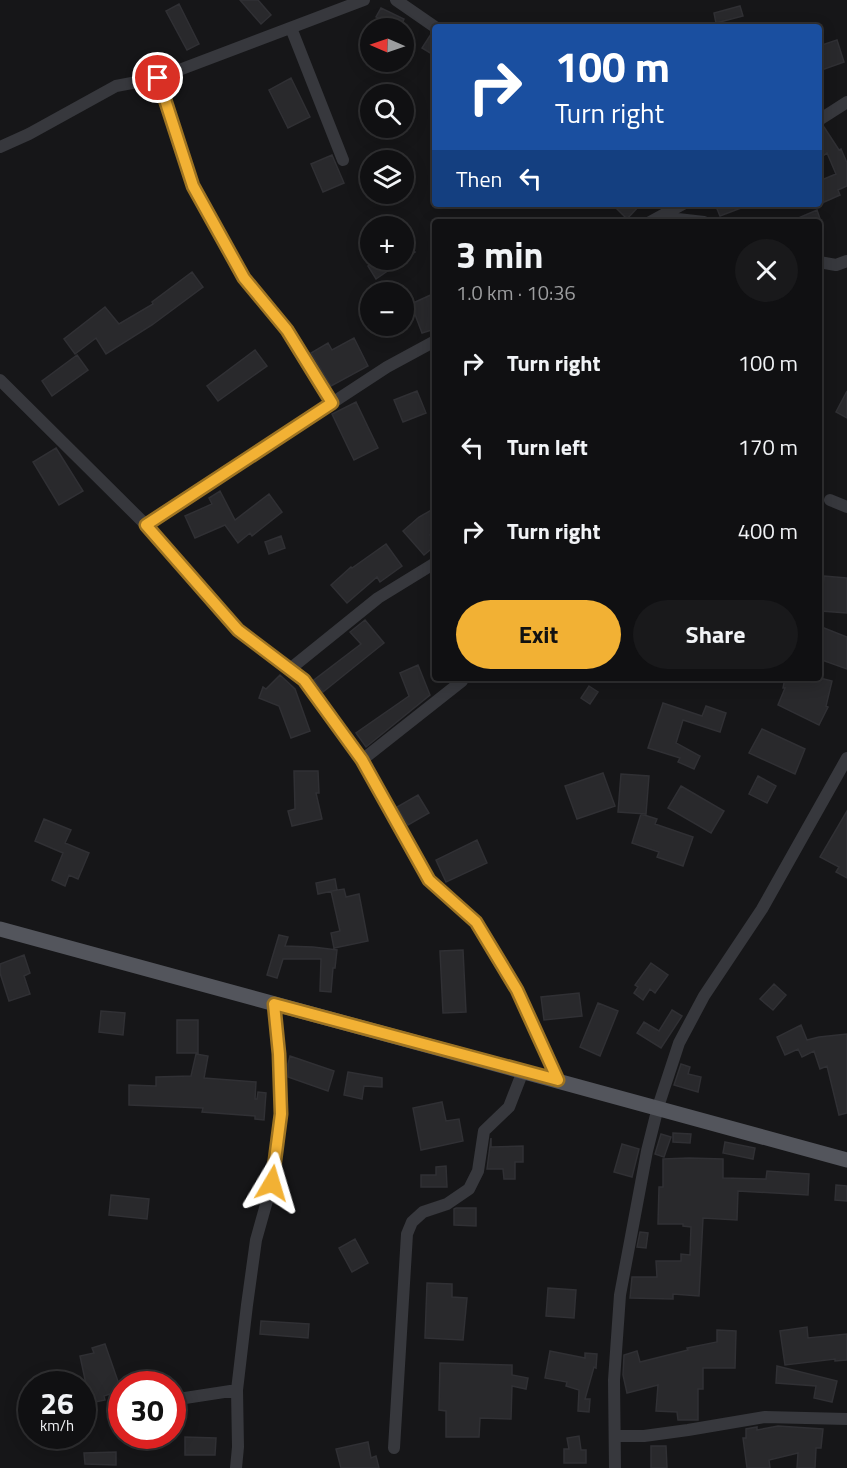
<!DOCTYPE html>
<meta charset="utf-8">
<style>
:root{--surface:#101012;--page:#19191b;--text:#f1f3f6;--muted:#9c9d9f;--line:#303032;--accent:#f2b134}
body{margin:0;font-family:"Titillium Web",sans-serif;background:var(--page);color:var(--text);height:100vh;display:flex;flex-direction:column;font-size:22px;white-space:nowrap}
*{box-sizing:border-box;margin:0}
p{font-size:20px;color:var(--muted)}
.icon{flex:none;width:33px;height:33px;fill:none;stroke:currentColor;stroke-width:2;stroke-linecap:round;stroke-linejoin:round}
.map{position:relative;flex:1;overflow:hidden}
.details{position:absolute;left:432px;top:219px;width:390px;height:462px;display:flex;flex-direction:column;background:var(--surface);border-radius:6px;box-shadow:0 3px 15px #0003,0 0 0 2px var(--line)}
.details>*{flex:none}
.banner{position:absolute;left:432px;top:24px;width:390px;height:183px;border-radius:6px;box-shadow:0 3px 15px #0003,0 0 0 2px var(--line);background:#1a4fa0;color:#fff;overflow:hidden}
.needle{width:39px;rotate:272deg}
.tools{position:absolute;left:360px;top:18px;display:grid;gap:12px}
.tools a{display:grid;place-items:center;width:54px;height:54px;border-radius:50%;background:var(--surface);box-shadow:0 3px 15px #0003,0 0 0 2px var(--line);font-size:30px}
.speed{position:absolute;left:18px;top:1371px;display:flex;gap:12px;font-size:30px;font-weight:700;text-align:center}
.speed>*{display:grid;place-content:center;width:78px;height:78px;border-radius:50%;background:var(--surface);box-shadow:0 3px 15px #0003,0 0 0 2px var(--line);line-height:1}
.speed small{font-size:15px;font-weight:400}
.speed .limit{border:9px solid #d22;background:#fff;color:#111}
.pin{position:absolute;display:grid;place-items:center;width:51px;height:51px;color:#fff;margin:-26px;border:3px solid #fff;border-radius:50%;box-shadow:0 2px 6px #0007}
.me{position:absolute;width:66px;margin:-33px;rotate:7deg;stroke-linejoin:round;filter:drop-shadow(0 0 4px #0008)}
.turn{display:flex;align-items:center;gap:21px;height:126px;padding:0 24px;font-size:27px}
.turn .icon{width:78px;height:78px;stroke-width:2.5}
.turn b{display:block;font-size:42px;line-height:51px}
.then{display:flex;align-items:center;height:57px;padding:0 24px;background:#0003;gap:12px;font-size:22px}
.round{display:grid;place-items:center;flex:none;width:63px;height:63px;border-radius:32px;background:var(--page)}
.summary{display:flex;align-items:center;justify-content:space-between;height:102px;padding:0 24px}
h1{font-size:36px;font-weight:700;line-height:45px}
.cta{display:flex;gap:12px;margin-top:auto;padding:12px 24px}
.cta a{flex:1;height:69px;border-radius:36px;background:var(--accent);color:#111;font-size:24px;font-weight:700;line-height:69px;text-align:center}
.cta a+a{background:var(--page);color:var(--text)}
ul{padding:0;list-style:none}
li{display:flex;align-items:center;gap:18px;height:84px;padding:0 24px}
li div{flex:1}
li b{display:block;font-size:22px}
li em{font-style:normal}
.map>svg:first-child{display:block}
</style>
<div class="map">
<svg width="847" height="1468" viewBox="0 0 847 1468">
<rect width="100%" height="100%" fill="#161618"/>
<path fill="#29292c" stroke="#303034" stroke-width="1.5" d="M240,0h18l13,15 -10,9z
M179,4l20,40 -12,6 -21,-39z
M740,6l3,10 -27,7 -2,-10z
M381,8l23,11 -4,9 -24,-11z
M431,34l4,1v21l-13,-8z
M837,40l7,22 -25,9v-25z
M291,78l19,39 -22,11 -19,-38z
M824,127l15,23 2,-1 6,14v23l-9,4 2,5 -18,8 -3,-6v-16l17,-7 -9,-21 -8,6v-31z
M332,155l12,28 -21,9 -12,-28z
M612,204h29l-14,15z
M715,204h34v1l-29,11z
M817,210l4,12h-32z
M404,235l11,17 -39,27 -8,-13 10,-6h26z
M192,272l11,15 -51,38 -46,29 -10,-16 -21,16 -11,-15 41,-32 14,17 34,-20 -1,-2z
M435,293v36l-13,4 -11,-29z
M354,338l14,28 -37,20 -20,-33 17,-10 4,7z
M255,350l12,16 -49,35 -11,-15z
M77,355l11,15 -36,26 -10,-15z
M417,391l9,22 -23,9 -9,-22z
M847,391v27l-11,-6z
M356,402l22,46 -24,12 -22,-46z
M56,448l27,43 -24,14 -26,-43z
M220,491l15,29 34,-26 13,18 -30,24 -2,-3 -12,10 -13,-18 -30,13 -10,-22 27,-12 -3,-6z
M435,508v24l-5,3 5,6v5l-11,9 -21,-24 16,-14z
M281,536l4,12 -16,6 -4,-12z
M386,544l16,22 -22,16 -3,-5 -30,26 -16,-18 20,-18 1,1z
M824,576l23,2v35l-26,-2z
M365,620l19,23 -61,49 -9,-12 47,-36 -11,-12z
M819,626l28,11v32l-28,-10z
M418,665l12,30 -64,52 -10,-14 53,-37 -9,-23z
M280,675l15,14 15,42 -19,7 -12,-32 -20,-8 4,-11 3,2z
M785,678h35l12,3 -6,25 2,1 -9,18 -41,-20 7,-17h-2z
M589,686l9,6 -8,12 -9,-6z
M663,703l39,13 4,-10 20,7 -6,19 -37,-12 -7,23 24,13 -6,13 -16,-7 2,-4 -32,-10z
M762,729l43,20 -10,25 -46,-21z
M294,771h24l1,22h-3l6,26 -30,7 -4,-15 7,-2z
M603,773l12,33 -38,13 -12,-33z
M621,774l28,2 -3,38 -28,-2z
M758,776l18,10 -9,17 -18,-9z
M681,786l43,25 -13,22 -43,-25z
M418,795l11,18 -21,12 -11,-18z
M847,811v67l-11,-6 3,-5 -19,-10z
M641,814l16,5 -2,5 38,13 -10,29 -26,-9 2,-5 -27,-9z
M44,819l27,11 -6,13 24,10 -11,26 -9,-4 -4,11 -13,-6 11,-27 -28,-12z
M477,840l10,23 -41,19 -10,-22z
M335,879l2,11 -19,4 -2,-11z
M344,889l2,8 13,-3 9,47 -34,7 -3,-15 9,-2 -9,-40z
M279,935l9,2 -3,9 28,1 24,3 -2,18h-2l-2,24 -11,-1 1,-32h-38l-6,19 -10,-3z
M463,950l3,62 -23,1 -3,-62z
M24,955l6,18 -6,3 6,18 -21,7 -9,-28v-9z
M651,963l17,12 -13,18 -5,-4 -7,11 -9,-7 4,-6 -3,-2z
M774,984l12,11 -13,15 -13,-11z
M579,993l3,23 -38,4 -3,-23z
M598,1003l20,8 -18,45 -20,-9z
M672,1010l10,6 -21,32 -24,-15 7,-11 15,9z
M101,1011l24,2 -2,22 -24,-3z
M177,1020h21v33h-21z
M801,1025l6,15 12,-3 28,-3v79l-8,2 -12,-49 -7,3 -6,-18 -12,6 -4,-8 -13,6 -8,-18z
M196,1054l12,2 -4,22 52,4 -1,17h2l1,-7 8,1 -2,27 -9,-1v-3l-53,-4 1,-4 -74,-3v-20l27,1v-9l35,-1z
M290,1056l44,15 -6,20 -40,-14v-13z
M681,1064l9,3 -2,7 13,3 -3,15 -24,-7z
M348,1072l34,6v9l-18,-1 -2,13 -18,-4z
M442,1102l4,19 13,-2 4,22 -42,9 -8,-42z
M673,1133l18,1 -1,9 -17,-1z
M661,1134l10,3 -7,20 -9,-3z
M491,1138v9l32,-1v16h-8v17h-11l-1,-10h-16z
M725,1142l30,6 -2,11 -30,-6z
M622,1144l17,5 -7,28 -18,-5z
M689,1158l34,1v19l43,1 1,-8 42,3 -1,21 -70,-4 -1,29 -34,-2 -4,78 -26,-2v5l-43,-1 2,-21h25l-1,-16h25v-7l9,1 1,-28 -8,-1v-2h-25l1,-37h4v-28z
M446,1166l1,21h-26v-12h15v-8z
M836,1185l11,1v15l-12,-1z
M111,1195l38,4 -2,20 -38,-4z
M456,1208h20v18l-22,-1v-16z
M640,1232l8,1 -2,15 -9,-1z
M355,1239l13,24 -16,9 -13,-24z
M427,1283l25,1v13l15,1 -4,42 -38,-2z
M548,1288l28,2 -2,28 -28,-2z
M261,1321l48,3 -1,14 -48,-4z
M807,1327l1,11 39,-4v26l-12,1v-2l-50,6 -5,-34z
M717,1330l19,1 -1,37h-32v21h-5v31h-20l-1,-8 -21,-1 2,-26 -31,8 -4,-18 1,-20 13,-4 3,11 48,-12 -1,-2 30,-6z
M105,1344l16,46 -17,6 1,4 -15,3 -10,-47 14,-3 -2,-5z
M550,1351l35,7v-5l12,1 -1,14 -2,-1 -9,32h5l-1,13 -11,-1 1,-21 -13,-4 1,-4 -22,-4z
M440,1363l72,2v10l16,3 -2,11 -14,-3 -1,33 -31,-1 -1,19h-33v-26l-7,-1z
M777,1366l60,15 -5,21 -18,-4 2,-12 -40,-3z
M778,1426l45,3 -2,19h-5l-1,20h-18l1,-15 -29,7 1,8h-23l-4,-30h3v-9l11,-2v3z
M579,1436l2,14h5v13h-22v-14h5l-2,-11z
M185,1437l31,1 -1,17h-30z
M368,1442l3,16 5,-2 3,12h-38l-5,-19z
M651,1446h15l1,22h-16z
M116,1452v13l-31,-1 -1,-11z"/>
<g fill="none" stroke-linecap="round" stroke-linejoin="round">
<path stroke="#37383d" stroke-width="12" d="M396,0l39,27
M291,28l52,132
M158,78l35,108 51,92 43,52 45,73
M819,120l28,-18
M0,147l29,-13 87,-48 42,-8 206,-78
M660,217l44,5
M650,222l33,-18
M819,262l17,3 11,-4
M0,380l146,145 92,105 66,50 58,80 67,120 47,43 41,67 40,90
M830,500l17,7
M146,525l241,-158 48,-26
M290,669l88,-71 57,-35
M362,760l100,-79
M172,1400l65,-10
M112,1410l10,-2
M615,1436h29l44,-6 77,-13 82,2
M394,1448l13,-214 5,-12 11,-10 24,-8 22,-15 9,-18 6,-40 25,-24 14,-36
M236,1468l2,-21 -1,-57 10,-85 9,-65 16,-57 9,-69 -2,-60 -5,-50
M615,1468l-1,-88 6,-85 27,-144 11,-44 21,-64 25,-47 58,-87 85,-151"/>
<path stroke="#53555c" stroke-width="15" d="M0,929l847,231"/>
</g>
<g fill="none" stroke-linecap="round" stroke-linejoin="round">
<defs>
<path id="route" d="M158,78l35,108 51,92 43,52 45,73 -186,122 92,105 66,50 58,80 67,120 47,42 41,68 41,90 -284,-76 5,50 2,60 -9,69"/>
</defs>
<use href="#route" stroke="#9d7322" stroke-width="15"/>
<use href="#route" stroke="#f2b134" stroke-width="10"/>
</g>
</svg>
<div class="tools">
<a><svg class="needle" viewBox="-14 -14 28 28"><path d="M0-13l5 13h-10z" fill="#e53935"/><path d="M0 13l5-13h-10z" fill="#9c9d9f"/></svg></a>
<a><svg class="icon" aria-label="search" viewBox="0 0 24 24"><circle cx="10" cy="10" r="6"/><path d="M15 15l6 6"/></svg></a>
<a><svg class="icon" aria-label="layers" viewBox="0 0 24 24"><path d="M12 4l9 5-9 5-9-5zM3 14l9 5 9-5"/></svg></a>
<a>+</a>
<a>−</a>
</div>
<div class="speed"><div>26<small>km/h</small></div><div class="limit">30</div></div>
<div class="pin" style="left:158px;top:78px;background:#d93025"><svg class="icon" aria-label="arrive" viewBox="0 0 24 24"><path d="M6 21V4h12l-3 4 3 4H6"/></svg></div>
<svg class="me" style="left:272px;top:1183px" viewBox="-20 -20 40 40"><path d="M0-17L14 15 0 8-14 15z" fill="#f2b134" stroke="#fff" stroke-width="4"/></svg>
<div class="banner">
<div class="turn"><svg class="icon" aria-label="right" viewBox="0 0 24 24"><path d="M7 20v-9h11M14 6l5 5-5 5"/></svg><div><b>100 m</b>Turn right</div></div>
<div class="then">Then<svg class="icon" aria-label="left" viewBox="0 0 24 24"><path d="M17 20v-9H6M10 6l-5 5 5 5"/></svg></div>
</div>
<section class="details">
<div class="summary"><div><h1>3 min</h1><p>1.0 km · 10:36</p></div><a class="round"><svg class="icon" aria-label="close" viewBox="0 0 24 24"><path d="M6 6l12 12M18 6L6 18"/></svg></a></div>
<ul>
<li><svg class="icon" aria-label="right" viewBox="0 0 24 24"><path d="M7 20v-9h11M14 6l5 5-5 5"/></svg><div><b>Turn right</b></div><em>100 m</em></li>
<li><svg class="icon" aria-label="left" viewBox="0 0 24 24"><path d="M17 20v-9H6M10 6l-5 5 5 5"/></svg><div><b>Turn left</b></div><em>170 m</em></li>
<li><svg class="icon" aria-label="right" viewBox="0 0 24 24"><path d="M7 20v-9h11M14 6l5 5-5 5"/></svg><div><b>Turn right</b></div><em>400 m</em></li>
</ul>
<div class="cta"><a>Exit</a><a>Share</a></div>
</section>
</div>
